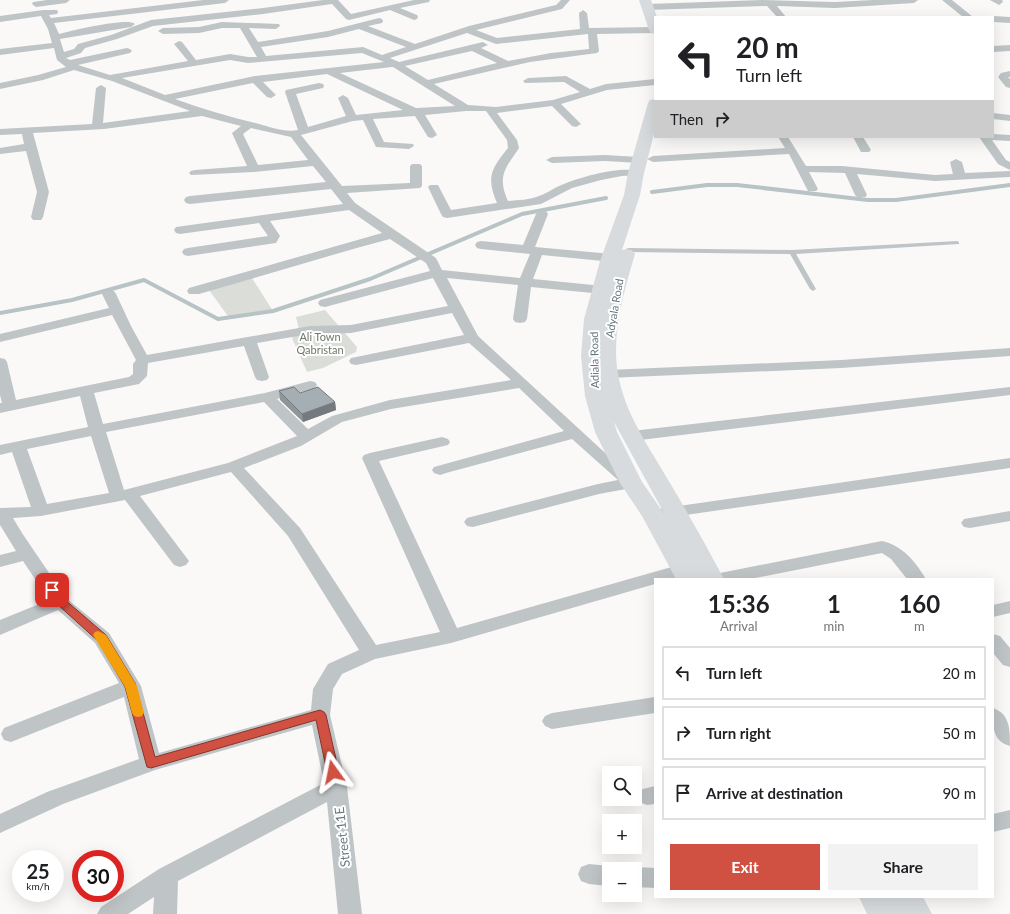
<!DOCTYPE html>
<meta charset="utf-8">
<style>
:root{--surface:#fff;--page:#f2f2f2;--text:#202124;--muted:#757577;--line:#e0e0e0;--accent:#d05142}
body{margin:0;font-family:Lato,sans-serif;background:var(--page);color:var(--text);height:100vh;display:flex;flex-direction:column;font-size:15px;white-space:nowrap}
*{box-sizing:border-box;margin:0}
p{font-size:13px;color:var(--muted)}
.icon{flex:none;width:22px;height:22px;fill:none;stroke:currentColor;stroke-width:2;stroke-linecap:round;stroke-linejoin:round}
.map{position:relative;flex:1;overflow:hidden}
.side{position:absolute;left:654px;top:578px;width:340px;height:320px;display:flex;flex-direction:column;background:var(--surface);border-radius:0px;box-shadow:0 4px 16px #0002}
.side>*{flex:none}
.guide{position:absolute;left:654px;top:16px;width:340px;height:122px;border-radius:0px;box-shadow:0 4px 16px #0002;background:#fff;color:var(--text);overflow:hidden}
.buttons{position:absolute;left:602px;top:766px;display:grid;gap:8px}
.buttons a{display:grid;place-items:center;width:40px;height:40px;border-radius:0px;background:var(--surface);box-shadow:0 4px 16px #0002;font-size:20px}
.speed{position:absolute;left:12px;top:850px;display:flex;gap:8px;font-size:20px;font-weight:700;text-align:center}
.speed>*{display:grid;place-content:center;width:52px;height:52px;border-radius:50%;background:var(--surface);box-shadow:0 4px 16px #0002;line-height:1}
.speed small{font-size:10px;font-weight:400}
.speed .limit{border:6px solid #d22;background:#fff;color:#111}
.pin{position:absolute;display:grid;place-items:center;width:34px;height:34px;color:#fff;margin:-17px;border-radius:8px;box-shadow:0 2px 6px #0006}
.me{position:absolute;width:44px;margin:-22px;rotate:348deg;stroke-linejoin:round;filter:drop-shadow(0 0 3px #0008)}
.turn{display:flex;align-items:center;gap:14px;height:84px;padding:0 16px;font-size:18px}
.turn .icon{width:52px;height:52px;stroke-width:2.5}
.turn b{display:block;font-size:28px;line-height:34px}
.then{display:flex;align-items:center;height:38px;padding:0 16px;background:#0003;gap:8px;font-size:15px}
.eta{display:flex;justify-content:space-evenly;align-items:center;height:68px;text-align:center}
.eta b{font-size:24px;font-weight:700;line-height:28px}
.primary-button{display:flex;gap:8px;margin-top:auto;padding:8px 16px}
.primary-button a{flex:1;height:46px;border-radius:0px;background:var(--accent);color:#fff;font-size:16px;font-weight:700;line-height:46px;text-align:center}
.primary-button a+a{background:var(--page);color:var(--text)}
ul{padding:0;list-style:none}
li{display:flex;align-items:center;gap:12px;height:54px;margin:0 8px 6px;padding:0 8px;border:2px solid var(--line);border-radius:0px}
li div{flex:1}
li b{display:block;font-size:15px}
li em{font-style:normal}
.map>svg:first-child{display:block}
</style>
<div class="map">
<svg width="1010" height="914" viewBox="0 0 1010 914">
<rect width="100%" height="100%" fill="#faf9f8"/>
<path fill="#dbded8" d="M252,278l21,33 -43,8 -21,-29z
M325,310l32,37 -1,5 -33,16 -16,4 -15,-34 7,-8 -3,-13z"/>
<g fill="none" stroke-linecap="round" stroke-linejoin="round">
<path stroke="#b8c3c6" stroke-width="4" d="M652,192l55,-7h30l131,15h28l114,-15
M0,313l72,-13 72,-20 74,39 55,-8 97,-32 152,-65 84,-16"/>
<path fill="#bfc4c7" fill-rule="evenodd" d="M957,241l2,1v2l-163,10 20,35 -3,2 -3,-2 -20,-35 -162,-2 -3,-2 3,-2 164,2z"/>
<path fill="#bfc4c7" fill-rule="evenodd" d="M47,0h23l-4,3 -30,4 -4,-3 1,-2z
M203,0h26l-4,3 -171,20 5,11c12,-3 69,-17 76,-10l-4,3 -71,12 4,13 10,-3 4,-5 33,-9 40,-15 112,-12 60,-8h15l13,14 63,-14h16l-1,2 -29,6 17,7 1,2 -1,2 -3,1 -24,-10 -41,10 -3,-1 -14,-15 -69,10 -110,12 -36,13 -32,9 -4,5 -15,5 4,2 57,-12 3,1 2,2 -2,2 -52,12 32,10 78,-14 -14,-17 5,-3 3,1 14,18 34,-6 18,3h9l-17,-29h-18l-23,5 -36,1 -5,-3 5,-3 36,-1 23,-5 57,2 1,2 -4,3 -27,-1 9,14 70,-11 51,-13 3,1 1,2 -1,2 -14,3 47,18 54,-18 87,-21 5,-5h9l-8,9 -86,21 21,8 83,-9 -1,-16 4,-3 4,3 2,15 66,-1v6l-58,1 2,17 -2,2 -67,9 -96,22 34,21 28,2 57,-7 27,-8 -16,-10 -39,1 -2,-2 5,-3 38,-2 24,13 16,-5 49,-5v6l-48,5 -46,14 20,20 -5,3 -4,-1 -20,-20 -55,7 20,27 2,8c-14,21 -22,28 -11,53 10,-1 22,-1 31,-5 9,-3 16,-9 25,-12 19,-8 56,-18 76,-13l2,2 -2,2 -18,1 -21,4 -29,8 -31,16 -94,14 -4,-1 -2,-3 -13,-27 2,-2h8l13,25 46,-7c-11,-26 -6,-34 11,-55l-1,-8 -21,-29h-20l-41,4 12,20 -5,3 -4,-1 -13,-21 -42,3 11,23 29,2 1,2 -5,3 -33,-2 -13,-27 -10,1 -52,14 41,51 68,-3v-17l2,-2h8l2,2v20l-2,2 -73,5 8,10 81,55 6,12 78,8 10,-24 -49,-5 -4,-1 -2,-3 2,-3 4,-1 42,4 13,-31 2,-3h8l2,3 -13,33 88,8 5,1 1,3 -1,3 -5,1 -81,-8 -9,24 80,8 5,1 2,3 -2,3 -5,1 -82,-8 -4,32 -2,3 -5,1 -5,-1 -2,-3 5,-34 -71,-7 31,58 137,126 24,21 -2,4 -38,7 -126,33 -6,-1 -3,-4 3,-4 131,-34 20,-4 -46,-41 -126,34 -6,2 -6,-2 -2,-3 2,-3 130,-36 -45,-43 -128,21 -49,13 -41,24 -57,22 56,60 76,117 64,-13 -78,-174 2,-3 6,-2 72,-16 6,2 2,3 -2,3 -69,16 78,167 225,-64 6,2 3,4 -3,4 -16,5h-17v5l-204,59 -76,16 -33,15 -9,15 -3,26 17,72 15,127h-24l-11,-112 -149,79 -1,33h-24l1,-17 -26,17h-31l4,-7 58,-38 165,-86 -12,-58 -157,45 -92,34 -63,29v-19l47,-22 92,-33 -15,-62 -113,45 -7,-2 -3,-6 3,-6 115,-45 -24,-40 -37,-33 -58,25v-15l49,-20 -26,-39 -23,6v-12l16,-4 -16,-26v-17l31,-1 -19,-55 -12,3v-10l88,-18 -8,-31 -80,17v-10h2l-2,-8v-37l5,1 2,3 9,38 113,-23 4,-3v-10l3,-4 -24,-45 -112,27v-8l109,-26 -7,-14 2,-3h10l2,3 15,32 16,29 163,-29 41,-1 97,-19 -15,-28 -108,29 -5,-1 -2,-3 2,-3 110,-29 -4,-8 -36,-24c-64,17 -127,37 -191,55h-10l-2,-3 2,-3c65,-18 129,-37 193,-55l-33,-23 -79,11 10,15 -4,7 -88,13 -4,-1 -2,-3 2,-3 4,-1 80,-12 -9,-13 -79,11 -4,-1 -2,-3 2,-3 167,-23 -12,-15 -141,15 -4,-1 -2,-3 2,-3 4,-1 136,-14 -13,-16 -59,6 -63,3 -2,-2 2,-2 4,-1 52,-4 -15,-33 9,-7 -39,-10 -98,13 -71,4 16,59 -6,25 -2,3h-8l-2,-3 6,-25 -11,-41 -26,3v-6l24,-4 -2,-10 -22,1v-6l92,-5 4,-36 5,-3 5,3 -3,35 87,-12 -78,-30 -38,-11 -31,10 -43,9v-6l38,-8 28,-8 -9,-7 -3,-12 -54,7v-6l52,-6 -4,-14 -7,-13 -41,6v-6l43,-6h14l1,2 -1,2 -8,1 2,3zM359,29l47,18 -24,8 -19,-8 -97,9 -5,-9 67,-10zM467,33l29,11 92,-10 1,15 -38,4 -43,8 -27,-13 7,-3 -5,-3 -84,20 -9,-4zM472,51l25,12 -69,17 -23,-14zM362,53l22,9 -129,14 -90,19 -43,-17 108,-18 18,3zM392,67h1l62,39 -39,2 -76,-35zM327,74l76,36 -47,5 -8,-17 -5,-3 -5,3 8,18 -38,11 -12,-33 27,-6 1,-2 -1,-2 -4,-1 -33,7 -1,2 13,38c-12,3 -28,-3 -39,-6 -29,-7 -56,-15 -84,-25l78,-16 14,14 4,1 5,-3 -13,-13zM251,128l40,9 17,23 -50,5 -15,-31zM452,313l12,22 -108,22 -5,1 -2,3 2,3 5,1 113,-22 42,37 -121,20 -58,16 -24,13 -31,-30 38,-11 2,-3 -2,-3 -5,-1 -45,12 -162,31 -9,-31 45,-9 8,-8 1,-13 96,-17 11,31 2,3 5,1 5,-1 2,-3 -12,-34 53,-9 41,-1zM264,402l33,34 -69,27 -104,27 -18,-58zM91,436l18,57 -62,11 -20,-55zM231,472l57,64 71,114 -31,14 -15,25 -2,21 -152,43 -18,-67 -32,-53 -43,-35 -44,-65 -9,-15 28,-2 84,-16 49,65 6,2 6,-2 3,-4 -49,-65z
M762,0l73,2 38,-2h45l-4,3 -79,5 -58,-2 9,11h-9l-10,-11 -119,4 -4,-3 4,-3z
M942,0h10l21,17h-10z
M990,0h12l1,2 -4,3z
M993,16l17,1v6l-17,-1v-5h-3z
M1010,45v6l-17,1v-6z
M1010,71v6h-2l2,2v9l-4,-1 -8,-10 3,-4z
M993,113l17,2v6l-17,-2z
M993,134l17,1v6l-18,-1 14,20 4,2v8l-12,-6 -19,-27h14z
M778,137h10l18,29h36l93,9 18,-1 -3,-12 6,-3 6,3 3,11 45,-2v6l-75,4 -78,-7 10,21 -2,2h-8l-2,-2 -10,-22 -36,-1 9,17 -2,2h-8l-19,-37 -136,8 -6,-3 6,-3 132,-8z
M853,137h10l8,13 -2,2h-8z
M605,155l34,2 6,3 -6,3 -34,-2 -53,2 -6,-3 6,-3z
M1010,348v8l-169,12 -233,10 -5,-1 -2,-3 2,-3 5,-1 233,-10z
M1010,387v8l-378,46 -6,-2 -2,-3 2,-3 6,-2z
M1010,458v10l-345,50 -6,-1 -2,-4 2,-4 6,-1z
M1010,511v10l-40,7 -6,-1 -3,-4 3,-4 6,-1z
M882,541c21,5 33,20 44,38h-19l-16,-20 -9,-6 -132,26h-39l3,-4 6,-2z
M1010,601v12l-17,4v-12z
M993,634l7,2 10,12v19l-7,-2 -10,-12z
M655,697v16l-103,16 -7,-3 -3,-5 3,-5 7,-3z
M993,708c17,6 17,21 17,38 -19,-6 -17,-21 -17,-38z
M655,786v18l-8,1 -8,-3 -3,-6 3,-6z
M1010,810v18l-17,4v-18z
M589,864l20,2 8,3h-8v17l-20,-2 -8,-3 -3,-7 3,-7z
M635,867l20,1v20l-20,-1v-18h-5z"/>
<path fill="#d7dbdd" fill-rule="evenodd" d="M639,0h12l6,17h-2v17l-4,-1 -2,-3z
M655,99v31l-11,43 -4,22 -18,55 4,-1 6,1 3,4c-11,37 -24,81 -17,120 7,41 32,74 52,109 19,32 37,64 54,96h-48l-34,-63 -22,-33 -25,-51 -10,-36 -4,-40 3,-37 16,-58 24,-66 4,-22 20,-70 2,-3zM614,422l73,133 -22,-40 -23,-33 -25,-50z
M859,897h64l9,17h-65z"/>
</g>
<path fill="#8e9699" d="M279,391l56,11 1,8 -33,12 -23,-22z"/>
<path fill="#747a7d" d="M335,402l1,8 -33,12 -1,-8z"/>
<path fill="#a5aeb2" stroke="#747a7d" d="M294,387l6,6 18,-6 17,15 -33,12 -23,-23z"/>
<path fill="#d05142" stroke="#87352b" d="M52,586l4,1 8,12 42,36 29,48 20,74 165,-47 4,2 2,3 13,57 -2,3 -4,2 -4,-2 -2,-3 -11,-52 -165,48 -4,-1 -22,-80 -27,-46 -41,-37 -10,-14 2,-3z"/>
<path fill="#f59e0b" d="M98,631l8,4 31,51 7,27 -2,3 -4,1 -4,-1 -2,-3 -7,-26 -32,-52 2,-3z"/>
<g text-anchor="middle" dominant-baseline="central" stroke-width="4" stroke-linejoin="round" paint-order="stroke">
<g font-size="11" fill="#67787f" stroke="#fff">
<text transform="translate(614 308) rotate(-80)">Adyala Road</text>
<text transform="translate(594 360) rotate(-91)">Adiala Road</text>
</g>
<g font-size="11" fill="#6c7866" stroke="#fff">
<text x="320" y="336">Ali Town<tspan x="320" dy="13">Qabristan</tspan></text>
</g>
<g font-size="13" fill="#67787f" stroke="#fff">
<text transform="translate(342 837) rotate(-96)">Street 11E</text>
</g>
</g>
</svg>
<div class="buttons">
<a><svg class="icon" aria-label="search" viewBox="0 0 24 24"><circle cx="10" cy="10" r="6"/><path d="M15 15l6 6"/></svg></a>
<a>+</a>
<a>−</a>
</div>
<div class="speed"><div>25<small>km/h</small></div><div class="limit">30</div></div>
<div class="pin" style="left:52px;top:590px;background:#d93025"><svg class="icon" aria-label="arrive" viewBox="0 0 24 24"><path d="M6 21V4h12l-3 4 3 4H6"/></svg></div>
<svg class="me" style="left:333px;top:772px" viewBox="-20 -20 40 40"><path d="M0-17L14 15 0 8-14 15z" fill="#d05142" stroke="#fff" stroke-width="4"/></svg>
<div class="guide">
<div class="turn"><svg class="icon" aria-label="left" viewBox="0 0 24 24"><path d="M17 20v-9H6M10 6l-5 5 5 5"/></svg><div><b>20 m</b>Turn left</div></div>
<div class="then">Then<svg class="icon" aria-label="right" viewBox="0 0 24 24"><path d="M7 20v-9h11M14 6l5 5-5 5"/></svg></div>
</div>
<section class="side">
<div class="eta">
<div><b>15:36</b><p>Arrival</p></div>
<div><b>1</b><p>min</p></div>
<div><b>160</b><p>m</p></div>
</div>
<ul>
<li><svg class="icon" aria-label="left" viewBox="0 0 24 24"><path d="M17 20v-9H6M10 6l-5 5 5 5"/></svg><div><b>Turn left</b></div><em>20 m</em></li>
<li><svg class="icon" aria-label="right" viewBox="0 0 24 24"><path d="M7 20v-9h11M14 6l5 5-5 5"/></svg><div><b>Turn right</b></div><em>50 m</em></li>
<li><svg class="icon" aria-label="arrive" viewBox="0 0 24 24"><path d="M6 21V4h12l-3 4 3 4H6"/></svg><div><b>Arrive at destination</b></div><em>90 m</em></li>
</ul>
<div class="primary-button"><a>Exit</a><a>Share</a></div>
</section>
</div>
